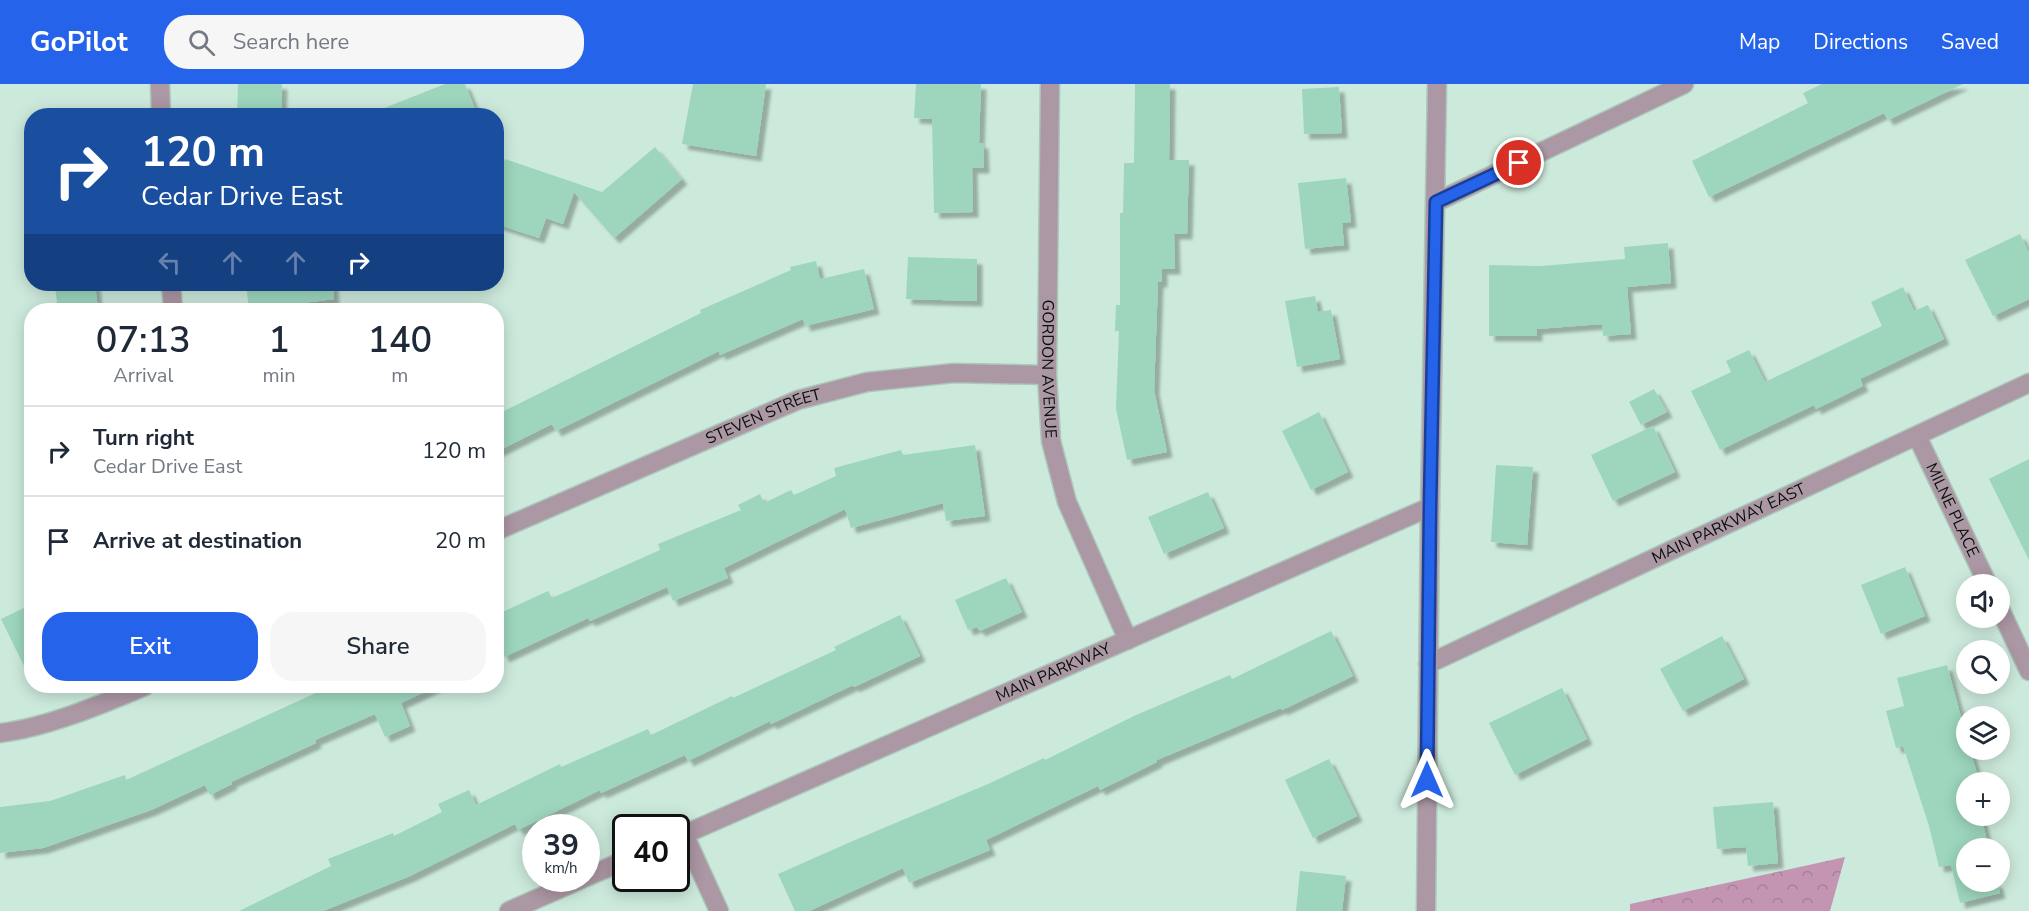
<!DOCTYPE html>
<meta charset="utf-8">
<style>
:root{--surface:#fff;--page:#f6f6f7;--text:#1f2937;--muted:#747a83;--line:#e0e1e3;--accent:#2563eb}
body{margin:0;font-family:"Nunito Sans",sans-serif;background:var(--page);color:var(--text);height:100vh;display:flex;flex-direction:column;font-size:22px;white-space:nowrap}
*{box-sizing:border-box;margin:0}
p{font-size:20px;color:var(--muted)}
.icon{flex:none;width:33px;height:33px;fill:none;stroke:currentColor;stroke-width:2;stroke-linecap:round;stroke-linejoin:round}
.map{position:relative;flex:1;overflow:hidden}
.drawer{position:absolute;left:24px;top:219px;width:480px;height:390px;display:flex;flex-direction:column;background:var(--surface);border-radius:24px;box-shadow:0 3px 15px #0003}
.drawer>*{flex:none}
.guide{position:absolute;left:24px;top:24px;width:480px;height:183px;border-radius:24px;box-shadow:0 3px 15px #0003;background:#1a4fa0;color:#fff;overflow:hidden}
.tools{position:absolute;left:1956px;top:490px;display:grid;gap:12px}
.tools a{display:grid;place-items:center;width:54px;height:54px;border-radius:50%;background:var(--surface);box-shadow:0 3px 15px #0003;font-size:30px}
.speed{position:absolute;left:522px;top:730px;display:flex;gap:12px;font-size:30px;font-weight:700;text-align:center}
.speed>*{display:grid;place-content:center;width:78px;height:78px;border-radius:50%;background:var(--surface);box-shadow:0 3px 15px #0003;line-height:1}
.speed small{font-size:15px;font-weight:400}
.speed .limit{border:3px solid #111;border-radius:9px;background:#fff;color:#111}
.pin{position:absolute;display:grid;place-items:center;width:51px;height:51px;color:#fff;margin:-26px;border:3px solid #fff;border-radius:50%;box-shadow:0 2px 6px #0007}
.me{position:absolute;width:66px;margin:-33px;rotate:0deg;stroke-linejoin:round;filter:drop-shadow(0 0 4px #0008)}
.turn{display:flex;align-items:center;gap:21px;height:126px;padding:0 18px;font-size:27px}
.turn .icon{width:78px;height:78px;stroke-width:2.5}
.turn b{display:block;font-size:42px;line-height:51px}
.lanes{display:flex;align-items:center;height:57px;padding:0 18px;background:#0003;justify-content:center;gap:30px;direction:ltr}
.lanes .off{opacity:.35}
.eta{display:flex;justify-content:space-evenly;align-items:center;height:102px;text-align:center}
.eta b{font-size:36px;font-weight:600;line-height:42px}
.primary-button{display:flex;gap:12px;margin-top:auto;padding:12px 18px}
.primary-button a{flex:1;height:69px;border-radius:24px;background:var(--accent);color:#fff;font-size:24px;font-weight:600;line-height:69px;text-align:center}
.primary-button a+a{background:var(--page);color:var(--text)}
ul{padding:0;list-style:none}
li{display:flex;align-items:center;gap:18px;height:90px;padding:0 18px;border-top:2px solid var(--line)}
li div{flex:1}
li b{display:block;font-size:22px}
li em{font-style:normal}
header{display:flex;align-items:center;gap:36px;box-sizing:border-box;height:84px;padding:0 30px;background:var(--accent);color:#fff}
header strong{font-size:28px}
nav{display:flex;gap:33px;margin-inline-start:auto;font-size:21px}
.search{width:420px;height:54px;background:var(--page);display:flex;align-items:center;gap:15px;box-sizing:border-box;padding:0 21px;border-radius:24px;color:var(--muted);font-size:22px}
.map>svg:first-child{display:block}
</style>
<header>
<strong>GoPilot</strong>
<div class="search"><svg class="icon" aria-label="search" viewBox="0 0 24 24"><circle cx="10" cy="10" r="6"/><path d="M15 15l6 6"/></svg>Search here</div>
<nav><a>Map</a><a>Directions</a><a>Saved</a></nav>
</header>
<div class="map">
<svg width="2029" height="827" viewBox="0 0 2029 827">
<defs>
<pattern id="forest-crowns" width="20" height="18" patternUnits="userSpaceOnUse" patternTransform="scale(1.5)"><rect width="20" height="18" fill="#c495b3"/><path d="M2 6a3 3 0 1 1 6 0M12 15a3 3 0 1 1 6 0" fill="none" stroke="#a77f99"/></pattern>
<filter id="shadow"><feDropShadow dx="5.5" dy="5.5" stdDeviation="1.5" flood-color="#0004"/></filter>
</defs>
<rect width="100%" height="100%" fill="#cceadc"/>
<path fill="url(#forest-crowns)" d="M1845,773l-15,54h-200v-7z"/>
<path fill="#9dd6bd" filter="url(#shadow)" d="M238,0h44l-1,32h-44z
M445,0h20l13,32h-109v-2z
M693,0h73l-10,72 -74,-12z
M916,0h65l-2,59h4l1,25h-12l1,44 -39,1 -2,-94 -18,-1z
M1135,0h35l-1,76h20l-2,74h-13l1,35h-13v13h-4l-4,108 13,62 -40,8 -11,-51 3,-78h-4l1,-26h4v-92h3l1,-50h10z
M1822,0h141l-75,36 -4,-7 -175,84 -17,-36 116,-58 -5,-10z
M1339,3l3,46 -38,1 -2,-45z
M655,63l27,32 -68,59 -40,-46 -11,32 -17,-6 -7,20 -43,-14v-40l9,-25 97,33z
M1346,94l5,44 -9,1 2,22 -39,4 -7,-66z
M2020,150l9,19v46l-36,17 -28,-56z
M1668,159l3,40 -44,4 4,47 -28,2 -1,-12 -65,5v7h-48v-71l52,1 84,-7 -1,-12z
M908,173l69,2v42l-71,-2z
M816,177l4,18 44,-10 10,40 -69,17 -2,-7 -83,36 -1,-4 -163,80 -4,-7 -56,28v-37l205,-102 -1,-3 91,-40 -1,-3z
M95,200l3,26h-40l-3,-23z
M246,200h87l1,15 -85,11z
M1903,203l11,24 14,-6 16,34 -84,40 3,7 -47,23 -2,-4 -94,45 -29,-59 40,-19 -5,-11 23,-11 16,32 117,-56 -11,-24z
M1315,212l3,16 13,-2 9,49 -43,8 -12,-66z
M1654,305l13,23 -26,13 -12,-23z
M1319,328l29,60 -37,18 -29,-59z
M1653,342l22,46 -62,29 -22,-46z
M975,361l10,71 -39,5 -3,-18 -92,25 -6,-19 -121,59 4,10 -55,23 -6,-14 -77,34 -2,-3 -84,39 -8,-17v-25l52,-24 4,7 108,-48 -2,-6 83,-34 -3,-5 22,-11 4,9 27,-13 3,5 42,-19 -2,-8 67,-18 2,5z
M2029,375v101l-40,-81z
M1496,381l37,2 -6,78 -36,-3z
M1208,408l16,36 -60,26 -16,-37z
M1905,483l20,49 -44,18 -20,-49z
M1006,494l16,34 -42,19 -3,-4 -9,3 -13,-30z
M32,520v78l-31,-63z
M900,531l20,41 -66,31 -1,-2 -82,39 -1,-3 -82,40 -3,-6 -84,38 -1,-3 -82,40 -3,-6 -105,52 -87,35h-84l92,-45 -3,-7 65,-26 1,3 48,-24 -4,-8 31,-14 7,15 84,-41 1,3 87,-38 3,6 81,-39 1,2 103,-48 -2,-3z
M1331,547l22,45 -71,34 -1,-2 -124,52v2l-57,28 -2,-4 -112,54 4,10 -81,33 -6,-15 -94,43h-14l-17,-37 77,-34 133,-56 56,-26 1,2 91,-45 94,-40 2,4z
M1722,552l22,43 -61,32 -23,-42z
M1947,581l19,71v14h4l10,33h-14v33h15l8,33h-23v33h31l3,11 -40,10 -9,-38 -12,2 -10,-41 -26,-80 -7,2 -10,-37 18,-5 -7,-28z
M331,602h106l-36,17 9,23 -25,11 -10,-23 -60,26 1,3 -85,39 1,2 -22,11 -5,-10 -54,25 -108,38 -43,5v-46l50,-6 75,-26 1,5z
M1562,604l25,51 -72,36 -26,-52z
M1329,675l28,57 -44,22 -28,-58z
M1773,718l5,61 -30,3 -2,-19 -29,2 -4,-42z
M1300,787l46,5 -4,35h-46z"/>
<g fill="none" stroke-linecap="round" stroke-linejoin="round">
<defs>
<g id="minor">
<path d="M160,0l1,32"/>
<path id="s1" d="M1050,0l-3,291 4,66 16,61 61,138"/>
<path d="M1436,118l248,-118"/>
<path d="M171,200l2,26"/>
<path id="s2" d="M1917,352l71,149"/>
<path id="s3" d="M496,447l302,-131 69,-18 87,-9 93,2"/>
<path d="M2000,525l29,62"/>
<path id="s4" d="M1428,580l601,-281"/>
<path d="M0,649c45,-5 103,-29 145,-47"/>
<path d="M684,750l35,77"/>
<path id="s5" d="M676,754l754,-331"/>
<path d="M586,793l40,-17"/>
<path d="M509,827l73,-32"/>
<path d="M1426,827l4,-404 7,-423"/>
</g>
</defs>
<use href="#minor" stroke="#acc7bb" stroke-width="21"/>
<use href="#minor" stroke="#ac97a4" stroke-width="18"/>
</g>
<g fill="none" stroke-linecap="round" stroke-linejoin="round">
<defs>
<path id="route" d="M1427,696l3,-273 6,-305 83,-39"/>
</defs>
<use href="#route" stroke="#184099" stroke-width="15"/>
<use href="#route" stroke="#2563eb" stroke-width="10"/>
</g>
<g text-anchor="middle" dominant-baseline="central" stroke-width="6" stroke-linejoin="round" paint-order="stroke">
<g font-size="16" fill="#06100c" stroke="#cceadc">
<text stroke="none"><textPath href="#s1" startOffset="285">GORDON AVENUE</textPath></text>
<text stroke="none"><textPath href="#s3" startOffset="291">STEVEN STREET</textPath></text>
<text stroke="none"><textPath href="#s2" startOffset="82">MILNE PLACE</textPath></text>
<text stroke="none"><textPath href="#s4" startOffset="332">MAIN PARKWAY EAST</textPath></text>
<text stroke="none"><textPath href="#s5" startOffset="412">MAIN PARKWAY</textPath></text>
</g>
</g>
</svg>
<div class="tools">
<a><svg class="icon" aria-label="sound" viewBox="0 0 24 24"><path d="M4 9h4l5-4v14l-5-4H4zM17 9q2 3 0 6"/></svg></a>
<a><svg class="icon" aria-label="search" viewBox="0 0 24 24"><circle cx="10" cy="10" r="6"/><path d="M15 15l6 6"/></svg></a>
<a><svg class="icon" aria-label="layers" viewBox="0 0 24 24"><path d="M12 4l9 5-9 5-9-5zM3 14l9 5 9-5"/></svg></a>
<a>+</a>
<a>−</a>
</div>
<div class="speed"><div>39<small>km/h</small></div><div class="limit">40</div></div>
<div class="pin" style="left:1519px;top:79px;background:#d93025"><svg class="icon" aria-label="arrive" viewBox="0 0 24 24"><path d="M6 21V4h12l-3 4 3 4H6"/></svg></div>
<svg class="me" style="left:1427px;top:696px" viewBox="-20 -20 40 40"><path d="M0-17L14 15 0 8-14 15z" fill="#2563eb" stroke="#fff" stroke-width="4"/></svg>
<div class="guide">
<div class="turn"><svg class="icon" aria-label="right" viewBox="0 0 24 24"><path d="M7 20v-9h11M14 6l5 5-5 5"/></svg><div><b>120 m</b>Cedar Drive East</div></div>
<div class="lanes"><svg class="icon off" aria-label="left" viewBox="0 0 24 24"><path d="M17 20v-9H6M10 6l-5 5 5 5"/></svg><svg class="icon off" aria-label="ahead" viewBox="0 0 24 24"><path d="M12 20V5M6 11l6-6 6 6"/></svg><svg class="icon off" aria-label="ahead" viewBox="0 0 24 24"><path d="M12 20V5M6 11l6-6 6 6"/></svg><svg class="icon" aria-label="right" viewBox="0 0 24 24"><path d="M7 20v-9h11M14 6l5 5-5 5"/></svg></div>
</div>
<section class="drawer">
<div class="eta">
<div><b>07:13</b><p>Arrival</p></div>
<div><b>1</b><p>min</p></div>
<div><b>140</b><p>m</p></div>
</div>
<ul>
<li><svg class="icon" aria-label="right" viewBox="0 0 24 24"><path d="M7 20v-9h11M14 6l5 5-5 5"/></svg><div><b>Turn right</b><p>Cedar Drive East</p></div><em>120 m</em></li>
<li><svg class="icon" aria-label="arrive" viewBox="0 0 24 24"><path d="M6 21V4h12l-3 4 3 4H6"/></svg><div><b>Arrive at destination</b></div><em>20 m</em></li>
</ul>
<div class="primary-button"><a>Exit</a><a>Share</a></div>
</section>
</div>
